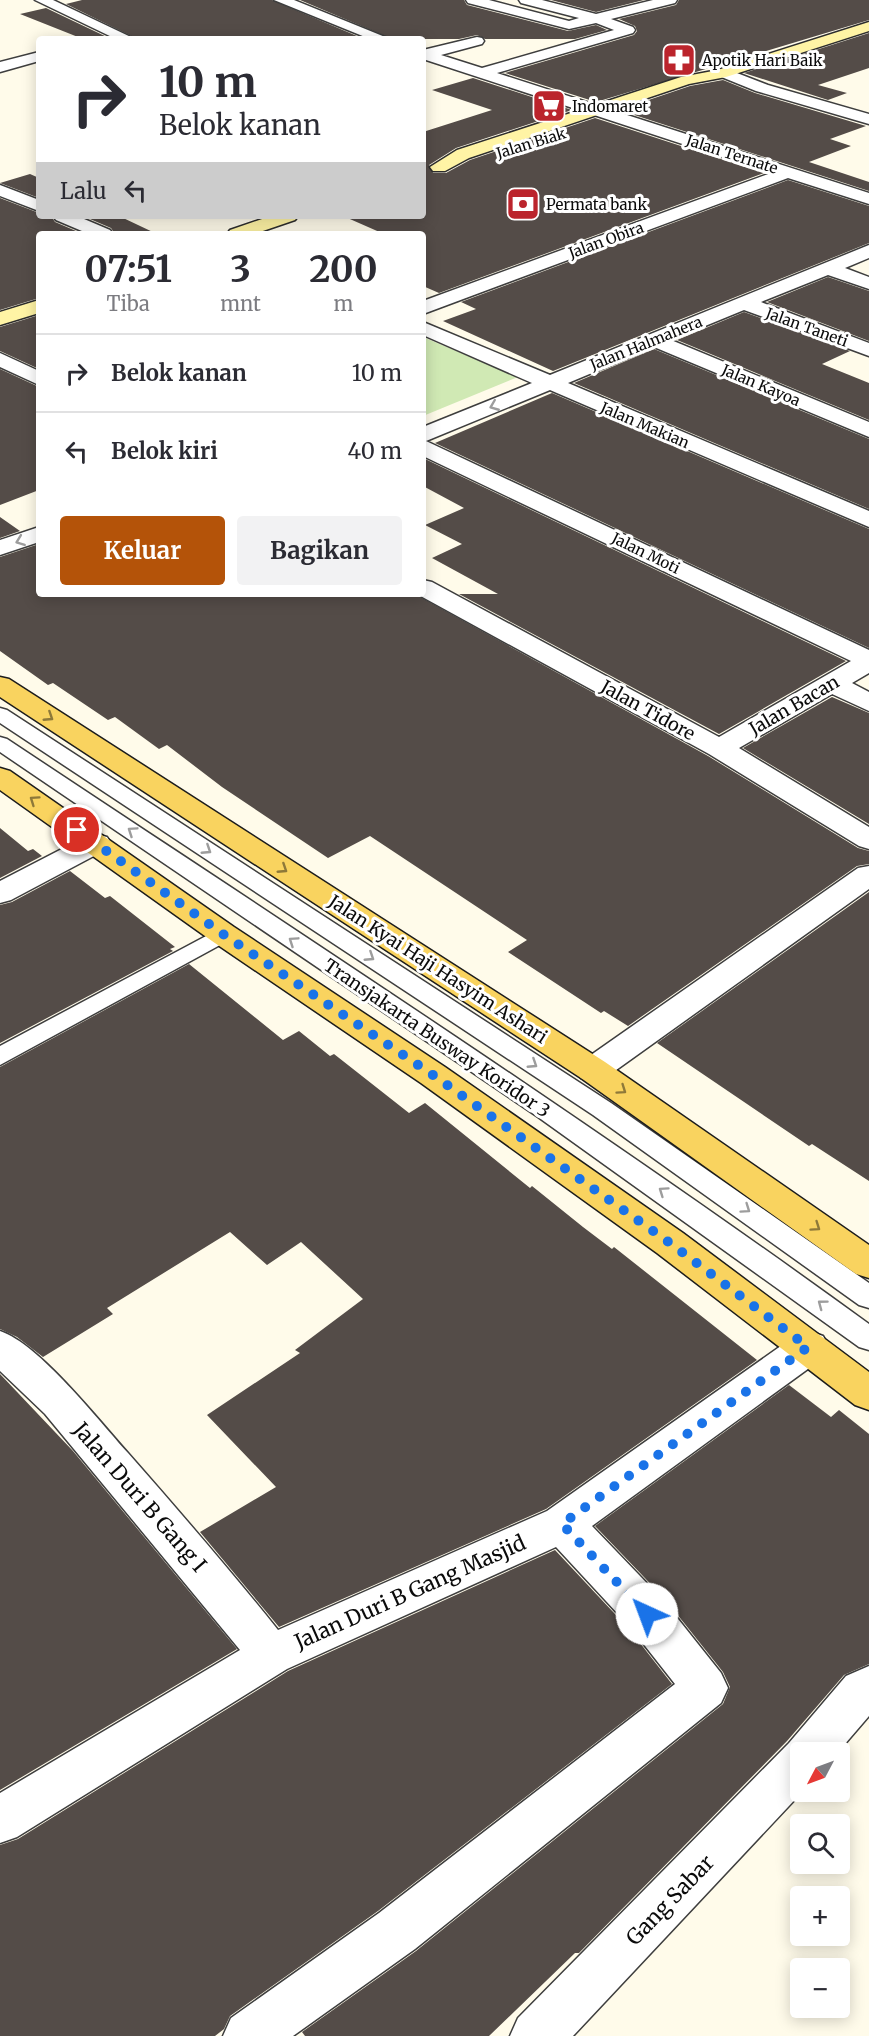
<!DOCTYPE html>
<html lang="id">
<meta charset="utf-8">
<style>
:root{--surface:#fff;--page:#f2f2f3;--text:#2b2b33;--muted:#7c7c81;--line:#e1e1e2;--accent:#b45309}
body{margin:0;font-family:Merriweather,serif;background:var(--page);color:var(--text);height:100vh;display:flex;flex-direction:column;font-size:22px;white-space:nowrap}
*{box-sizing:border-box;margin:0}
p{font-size:20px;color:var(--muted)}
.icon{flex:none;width:33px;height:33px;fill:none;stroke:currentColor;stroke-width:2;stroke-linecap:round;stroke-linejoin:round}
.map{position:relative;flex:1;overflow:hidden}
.details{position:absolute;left:36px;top:231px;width:390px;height:366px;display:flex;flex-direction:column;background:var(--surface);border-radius:6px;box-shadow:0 3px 15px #0003}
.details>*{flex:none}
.guide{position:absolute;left:36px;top:36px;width:390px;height:183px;border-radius:6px;box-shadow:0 3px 15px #0003;background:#fff;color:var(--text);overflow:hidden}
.needle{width:39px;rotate:229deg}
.tools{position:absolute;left:790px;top:1742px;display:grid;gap:12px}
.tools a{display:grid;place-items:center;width:60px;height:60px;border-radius:6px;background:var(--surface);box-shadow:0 3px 15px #0003;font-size:30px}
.pin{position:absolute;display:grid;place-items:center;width:51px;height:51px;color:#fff;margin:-26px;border:3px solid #fff;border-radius:50%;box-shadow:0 2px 6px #0007}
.me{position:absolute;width:66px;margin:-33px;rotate:317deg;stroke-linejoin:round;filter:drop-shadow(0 0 4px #0008)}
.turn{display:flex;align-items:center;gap:21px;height:126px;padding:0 24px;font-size:27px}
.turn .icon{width:78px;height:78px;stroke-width:2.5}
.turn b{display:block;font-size:42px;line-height:51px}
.then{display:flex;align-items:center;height:57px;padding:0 24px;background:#0003;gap:12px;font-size:22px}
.eta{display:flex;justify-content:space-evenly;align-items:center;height:102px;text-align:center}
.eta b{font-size:36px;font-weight:700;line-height:42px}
.action{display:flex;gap:12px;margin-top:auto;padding:12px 24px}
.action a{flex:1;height:69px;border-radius:6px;background:var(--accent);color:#fff;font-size:24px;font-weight:700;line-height:69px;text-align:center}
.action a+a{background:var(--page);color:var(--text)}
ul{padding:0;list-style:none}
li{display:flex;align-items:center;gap:18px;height:78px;padding:0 24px;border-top:2px solid var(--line)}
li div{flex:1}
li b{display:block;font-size:22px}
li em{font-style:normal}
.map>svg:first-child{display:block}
</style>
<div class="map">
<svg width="869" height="2036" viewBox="0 0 869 2036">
<rect width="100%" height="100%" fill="#fffbea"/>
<path fill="#d0e9b4" d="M423,337l95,40 -95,39z"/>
<path fill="#544c48" d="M82,0h190l92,39h-227l-71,-35z
M300,0h164l3,5 101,26 28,-6 11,5 -32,9h-90l-8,-4 -18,4h-67z
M551,0h93l-48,12z
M679,0h190v20l-273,82 -91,-29 129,-38 3,-4 -2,-5 -16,-7 57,-14z
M46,8l65,31h-28l-63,-25z
M869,33v35l-51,17 29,8 -19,7 -84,-27z
M473,78l99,32 -116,38 -27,17 4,8h13l24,-13 125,-42 169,55 -325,120 -16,-7v-52h-39l-41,-18h80v-84l69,-22 -60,-20z
M723,80l32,13 111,33 -36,13 21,7 -42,16 60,20v9l-250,-81 71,-24z
M30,174l9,4v20l-39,-15z
M788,180l81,26v37l-316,128 -110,-50 33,-12 -15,-7z
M0,198l39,15v3h12l4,6 28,12h-44v64l-39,12z
M83,216h36l38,18h-42l-4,-6z
M828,277l41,14v50l-102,-39z
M744,312l106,39 -28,13 47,19v37l-192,-80z
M39,315v54l-39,-18v-24z
M654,349l215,90v70l-295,-126z
M0,369l39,18v103l-39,15z
M552,393l317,136v119l-434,-205z
M423,458l423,203 -127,73 -260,-140h39l-66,-36 30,-14 -37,-19 39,-17 -41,-22z
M0,517l20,14 -20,7z
M39,544v50h376l293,162 150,92 11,3v13l-12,2 -229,160 -24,-15 -3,2 -93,-61 19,-12 -157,-104 -42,22 -106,-71 -55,-42 -8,4 -44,-32 -7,3 -55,-37 -5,2 -48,-34v-94z
M832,697l37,16v111l-126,-76z
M0,828l28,23 5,-2 9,7 -42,22z
M70,871l35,27 5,-2 65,51 -5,2 3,2 -173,92v-138l12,-3z
M869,892v289l-57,-37 -3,2 -152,-103z
M189,964l94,76 16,-9 31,25 4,-2 75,59 16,-10 105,85 2,-2 51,41 29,22 2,-2 143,113 -211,149 -267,118 -79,-95 76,-45 -69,-72 93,-62 -5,-3 68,-51 -62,-57 -34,23 -37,-33 -123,76 6,6 -70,43 -26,-20 -17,-8v-262z
M0,1374l73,77 164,198 -237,141z
M789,1385l42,32 8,-7 30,24v230l-25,11 -57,66 -208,212h-4l-86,83h-184l-3,-4 114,-81 307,-247 7,-17 -7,-15 -58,-73 -70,-73z
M555,1550l74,79 43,55 -294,227 -148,105 -6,13 -9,7h-215v-191l18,-6 270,-168z"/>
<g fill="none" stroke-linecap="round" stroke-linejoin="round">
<defs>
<path id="lane" d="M0,708l7,2 604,393 258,180v25l-10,-3 -266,-190 -593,-392z
M0,737l7,2c289,192 581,381 862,585v26l-10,-3 -321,-230 -538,-365z
M223,927l8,2 3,5 -3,5 -231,126v-19z"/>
<path id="street" d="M35,0h18l82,39h-19z
M274,0h20l96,39h-20z
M466,0h23l80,21 10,-3 -58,-15 -2,-3h23l54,14 57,-14h24l-2,3 -64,16 22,8 2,3 -2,3 -136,40 372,120v11l-81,-26 -365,136v-13l348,-128 -348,-114v-9l54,-13 5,1 2,3 -2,3 -41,11 41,13 132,-38 -18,-7 -27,6 -101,-26z
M39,52v9l-39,11v-10z
M724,68l44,17 101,29v10l-113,-33 -37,-15 -3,-3 3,-3z
M0,185l39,15v11l-39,-15z
M53,216h24l33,14 3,4h-24l-33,-14z
M869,245v13l-24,10 24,9v12l-41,-14 -67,27 108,41v13l-125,-46 -73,30 198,82v15l-215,-90 -86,36 301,128v16l-319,-137 -124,51 443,209v23l-17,10 17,9v19l-37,-17 -93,54 130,79v22l-10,-3 -150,-92 -292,-160h6v-14l9,2 287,155 132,-76 -428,-205v-29l109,-44 -109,-48v-13l127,53z
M0,353l39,18v14l-39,-18z
M39,527v15l-39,13v-15z
M96,834l11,3 4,6 -4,6 -96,51 -11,3v-22l85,-44z
M869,866v23l-264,189 -12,4 -12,-4 -5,-8 5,-8 277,-194z
M0,1331c39,13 99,90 128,122 51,58 102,117 150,177l269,-119 248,-175 14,-5 14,5 6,11 -6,11 -231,168 71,74 58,73 7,15 -7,15 -306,246 -122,87h-70l8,-18 148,-105 296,-229 -44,-56 -75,-81 -269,122 -270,168 -17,6v-50l240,-143 -195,-236 -45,-43z
M869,1666v50l-31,36h-37v39h2l-230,245h-63l8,-18 271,-275 57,-67z"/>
<path id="secondary" d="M869,22v9l-143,46 -37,7 -220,74 -24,13h-12l-3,-4 27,-17 224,-73 37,-7z
M271,216h27l-3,4 -41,14h-27l3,-4z
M39,300v13l-39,12v-13z"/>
<path id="primary" d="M0,677l9,2 596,383 264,183v33l-13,-4 -275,-196 -581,-381z
M0,768l10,3 224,156 211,140 238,166 186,139v38l-14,-5 -198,-152 -236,-170 -209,-142 -212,-151z"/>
</defs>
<use href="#lane" stroke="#3e3e3e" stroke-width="3"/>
<use href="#street" stroke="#3e3e3e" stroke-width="3"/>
<use href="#secondary" stroke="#2d2d2d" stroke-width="3"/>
<use href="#primary" stroke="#1c1c1c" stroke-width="3"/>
<use href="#lane" fill="#fff" fill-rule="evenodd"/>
<use href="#street" fill="#fff" fill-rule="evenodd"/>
<use href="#secondary" fill="#fff4a5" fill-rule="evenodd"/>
<use href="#primary" fill="#f9d35f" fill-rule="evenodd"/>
</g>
<defs><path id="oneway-chevron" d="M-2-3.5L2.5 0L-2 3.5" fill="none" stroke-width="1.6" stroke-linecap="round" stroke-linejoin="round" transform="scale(1.5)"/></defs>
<g stroke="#9d9d9d">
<use href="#oneway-chevron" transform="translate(494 406) rotate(158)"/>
<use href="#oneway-chevron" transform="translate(20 541) rotate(159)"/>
<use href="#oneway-chevron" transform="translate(132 831) rotate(-146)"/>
<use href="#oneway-chevron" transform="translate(207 850) rotate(33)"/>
<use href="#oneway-chevron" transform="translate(293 941) rotate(-146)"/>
<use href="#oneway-chevron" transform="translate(370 957) rotate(33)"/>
<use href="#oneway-chevron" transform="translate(533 1064) rotate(33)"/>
<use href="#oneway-chevron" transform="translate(663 1191) rotate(-145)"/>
<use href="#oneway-chevron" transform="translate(746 1209) rotate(35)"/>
<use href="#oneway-chevron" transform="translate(822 1304) rotate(-143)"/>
</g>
<g stroke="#8e7939">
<use href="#oneway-chevron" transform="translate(49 717) rotate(33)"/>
<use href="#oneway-chevron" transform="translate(34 800) rotate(-145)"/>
<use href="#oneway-chevron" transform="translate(283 869) rotate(33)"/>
<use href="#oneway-chevron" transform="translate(622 1090) rotate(35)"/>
<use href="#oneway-chevron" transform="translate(816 1227) rotate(35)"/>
</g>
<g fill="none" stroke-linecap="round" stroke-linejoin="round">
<path stroke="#1a73e8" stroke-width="10" stroke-dasharray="0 18" d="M77,830l146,104 210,141 237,168 138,104 -246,177 85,90"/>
</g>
<defs>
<symbol id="pharmacy-square" viewBox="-11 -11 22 22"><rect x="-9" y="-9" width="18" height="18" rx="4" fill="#bb242c" stroke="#fff"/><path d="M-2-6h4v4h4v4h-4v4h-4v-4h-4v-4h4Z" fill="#fff"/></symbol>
<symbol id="supermarket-square" viewBox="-11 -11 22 22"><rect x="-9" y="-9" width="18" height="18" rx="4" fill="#bb242c" stroke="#fff"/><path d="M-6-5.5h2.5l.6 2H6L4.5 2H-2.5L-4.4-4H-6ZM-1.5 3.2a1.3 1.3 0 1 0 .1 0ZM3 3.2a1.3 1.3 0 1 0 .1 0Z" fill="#fff"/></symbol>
<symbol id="bank-square" viewBox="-11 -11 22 22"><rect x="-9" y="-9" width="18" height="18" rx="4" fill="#bb242c" stroke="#fff"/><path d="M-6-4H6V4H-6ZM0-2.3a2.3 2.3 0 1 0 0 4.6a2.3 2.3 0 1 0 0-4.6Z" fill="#fff"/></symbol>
</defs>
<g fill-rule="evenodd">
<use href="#pharmacy-square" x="660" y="41" width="38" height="38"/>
<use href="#supermarket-square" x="530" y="87" width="38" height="38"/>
<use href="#bank-square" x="504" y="185" width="38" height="38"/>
</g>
<g text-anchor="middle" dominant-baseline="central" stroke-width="6" stroke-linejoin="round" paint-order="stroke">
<g font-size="15" fill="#0b0b0b" stroke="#fff" text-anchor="start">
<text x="702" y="60">Apotik Hari Baik</text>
<text x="572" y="106">Indomaret</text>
<text x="546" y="204">Permata bank</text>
</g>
<g font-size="15" fill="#0b0b0b" stroke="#fff">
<text transform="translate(531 143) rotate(-17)">Jalan Biak</text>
<text transform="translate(732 154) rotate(18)">Jalan Ternate</text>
<text transform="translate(606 240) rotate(-20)">Jalan Obira</text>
<text transform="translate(807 327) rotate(20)">Jalan Taneti</text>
<text transform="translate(646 343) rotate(-22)">Jalan Halmahera</text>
<text transform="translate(761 385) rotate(23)">Jalan Kayoa</text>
<text transform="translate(645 425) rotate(23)">Jalan Makian</text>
<text transform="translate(646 553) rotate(26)">Jalan Moti</text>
</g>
<g font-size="18" fill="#0b0b0b" stroke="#fff">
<text transform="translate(794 705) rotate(-30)">Jalan Bacan</text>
<text transform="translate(648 710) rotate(29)">Jalan Tidore</text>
<text transform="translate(438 969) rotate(33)">Jalan Kyai Haji Hasyim Ashari</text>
<text transform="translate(437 1038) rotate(34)">Transjakarta Busway Koridor 3</text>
</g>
<g font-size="21" fill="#0b0b0b" stroke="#fff">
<text transform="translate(140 1497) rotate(49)">Jalan Duri B Gang I</text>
<text transform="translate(410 1592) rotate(-24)">Jalan Duri B Gang Masjid</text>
<text transform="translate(670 1900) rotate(-46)">Gang Sabar</text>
</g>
</g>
</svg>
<div class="tools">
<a><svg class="needle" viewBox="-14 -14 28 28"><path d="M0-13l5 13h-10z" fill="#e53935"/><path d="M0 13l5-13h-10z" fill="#7c7c81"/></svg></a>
<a><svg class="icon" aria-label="search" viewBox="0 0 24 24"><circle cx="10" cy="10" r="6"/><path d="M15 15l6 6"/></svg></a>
<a>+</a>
<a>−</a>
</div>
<div class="pin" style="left:77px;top:830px;background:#d93025"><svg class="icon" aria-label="arrive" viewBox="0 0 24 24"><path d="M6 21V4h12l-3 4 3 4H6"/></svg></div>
<svg class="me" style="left:647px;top:1614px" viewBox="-20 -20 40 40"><circle r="19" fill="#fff"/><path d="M0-13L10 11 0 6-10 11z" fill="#1a73e8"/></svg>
<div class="guide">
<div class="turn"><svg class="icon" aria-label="right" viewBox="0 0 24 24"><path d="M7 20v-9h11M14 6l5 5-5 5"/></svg><div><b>10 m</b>Belok kanan</div></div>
<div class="then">Lalu<svg class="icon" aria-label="left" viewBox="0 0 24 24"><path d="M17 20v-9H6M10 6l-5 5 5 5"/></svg></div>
</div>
<section class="details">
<div class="eta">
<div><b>07:51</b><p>Tiba</p></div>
<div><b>3</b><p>mnt</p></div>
<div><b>200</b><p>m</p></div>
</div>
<ul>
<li><svg class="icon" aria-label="right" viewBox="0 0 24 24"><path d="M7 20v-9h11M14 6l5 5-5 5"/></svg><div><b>Belok kanan</b></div><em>10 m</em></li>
<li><svg class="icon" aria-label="left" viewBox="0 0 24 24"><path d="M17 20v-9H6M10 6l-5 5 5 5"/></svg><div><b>Belok kiri</b></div><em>40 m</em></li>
</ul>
<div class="action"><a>Keluar</a><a>Bagikan</a></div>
</section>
</div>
